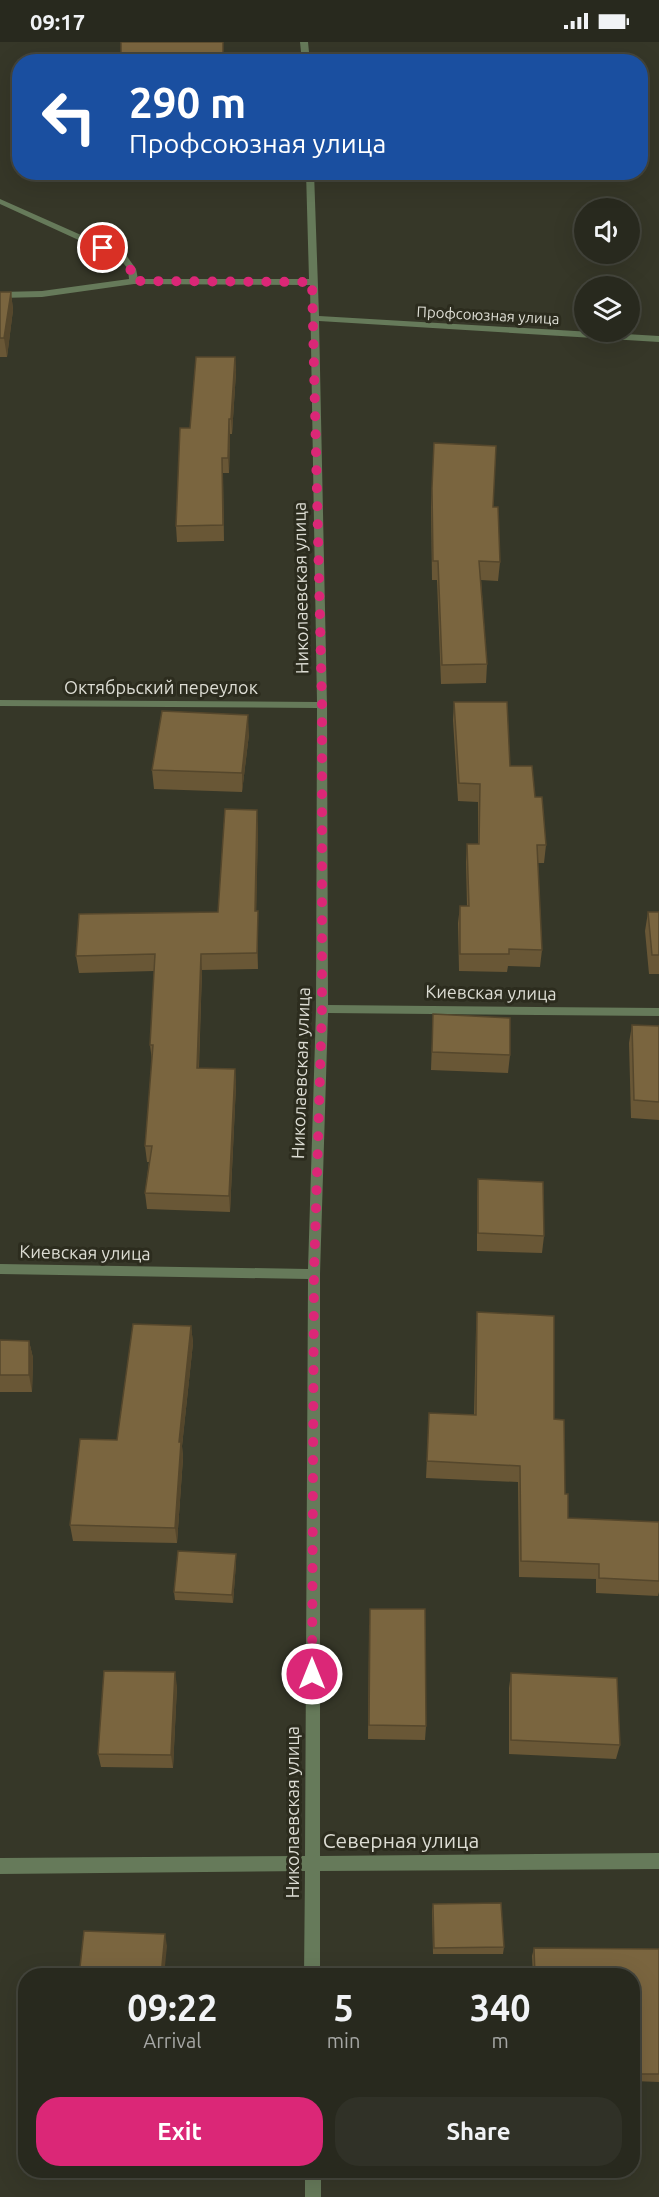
<!DOCTYPE html>
<meta charset="utf-8">
<style>
:root{--surface:#28291e;--page:#303127;--text:#f1f3f6;--muted:#a5a6a4;--line:#44453c;--accent:#db2777}
body{margin:0;font-family:Ubuntu,sans-serif;background:var(--page);color:var(--text);height:100vh;display:flex;flex-direction:column;font-size:22px;white-space:nowrap}
*{box-sizing:border-box;margin:0}
p{font-size:20px;color:var(--muted)}
.icon{flex:none;width:33px;height:33px;fill:none;stroke:currentColor;stroke-width:2;stroke-linecap:round;stroke-linejoin:round}
.map{position:relative;flex:1;overflow:hidden}
.panel{position:absolute;left:18px;top:1926px;width:622px;height:210px;display:flex;flex-direction:column;background:var(--surface);border-radius:24px;box-shadow:0 6px 24px #0002,0 0 0 2px var(--line)}
.panel>*{flex:none}
.guide{position:absolute;left:12px;top:12px;width:636px;height:126px;border-radius:24px;box-shadow:0 6px 24px #0002,0 0 0 2px var(--line);background:#1a4fa0;color:#fff;overflow:hidden}
.buttons{position:absolute;left:574px;top:156px;display:grid;gap:12px}
.buttons a{display:grid;place-items:center;width:66px;height:66px;border-radius:50%;background:var(--surface);box-shadow:0 6px 24px #0002,0 0 0 2px var(--line);font-size:30px}
.pin{position:absolute;display:grid;place-items:center;width:51px;height:51px;color:#fff;margin:-26px;border:3px solid #fff;border-radius:50%;box-shadow:0 2px 6px #0007}
.me{position:absolute;width:66px;margin:-33px;rotate:0deg;stroke-linejoin:round;filter:drop-shadow(0 0 4px #0008)}
.turn{display:flex;align-items:center;gap:21px;height:126px;padding:0 18px;font-size:27px}
.turn .icon{width:78px;height:78px;stroke-width:2.5}
.turn b{display:block;font-size:42px;line-height:51px}
.eta{display:flex;justify-content:space-evenly;align-items:center;height:102px;text-align:center}
.eta b{font-size:36px;font-weight:700;line-height:42px}
.cta{display:flex;gap:12px;margin-top:auto;padding:12px 18px}
.cta a{flex:1;height:69px;border-radius:24px;background:var(--accent);color:#fff;font-size:24px;font-weight:700;line-height:69px;text-align:center}
.cta a+a{background:var(--page);color:var(--text)}
.status{display:flex;justify-content:space-between;align-items:center;height:42px;padding:0 30px;background:var(--surface);direction:ltr}
.status svg{height:16px;fill:currentColor}
.map>svg:first-child{display:block}
</style>
<div class="status"><b>09:17</b><svg viewBox="0 0 49 12"><path d="M0 12V9h3v3zM5 12V6h3v6zM10 12V3h3v9zM15 12V0h3v12zM26 1h20v11H26zM47 4h2v5h-2z"/></svg></div>
<div class="map">
<svg width="659" height="2155" viewBox="0 0 659 2155">
<rect width="100%" height="100%" fill="#363728"/>
<g fill="none" stroke-linecap="round" stroke-linejoin="round">
<path fill="#667a5a" fill-rule="evenodd" d="M300,0h8l2,20h-8z
M306,130h8l5,144 340,20v6l-340,-21 8,384 1,300 331,3v8l-331,-3 -8,261v582l339,-3v16l-339,2v105h-16l1,-105 -305,3v-16l305,-2 3,-577 -308,-5v-10l308,5 8,-260 1,-301 -317,-2v-6l317,2 -7,-417 -176,-1 -92,13 -42,1v-6l42,-1 87,-12 -1,-10 -8,-10 -120,-55v-5l126,56 10,14 2,10h171z
M305,2128h16v27h-16z"/>
</g>
<path fill="#695736" d="M0,250h11l2,18 -6,47h-7z
M235,315l1,15 -4,62h-2l-1,39h-6l1,68 -47,1 -1,-16 14,-98z
M434,401l59,64 7,55 -2,19 -17,-1 6,84 -1,19 -45,1 -4,-104h-5l-1,-73z
M454,660l56,64 25,31 11,48 -2,18h-6l4,87 -2,17 -32,-1 -1,6 -48,-1 -1,-48 2,-17h7l-1,-44 1,-18h11v-42l-20,-1 -5,-81z
M249,692l-7,58 -88,-3 -2,-19z
M258,785l-2,84 2,17v41l-56,1 -3,98 36,1 1,16 -6,127 -83,-3 -2,-16 4,-31h-2l-2,-16 7,-85 -2,-16 4,-74 -75,2 -3,-17 142,-44z
M648,870h11v62h-10l-4,-43z
M433,972l77,41 -2,18 -77,-3z
M632,983l27,1v94l-28,-2 -2,-75z
M478,1137l66,57 -2,17 -65,-2v-54z
M477,1270l77,107 14,99 91,4v70l-1,4 -62,-3v-14l-77,-2 -1,-95 -92,-4 3,-65 45,2 2,-86z
M191,1284l2,17 -11,103 1,12 -6,85 -104,-2 -3,-16z
M0,1298l29,1 4,17 -1,34h-32z
M236,1512v9l-3,40 -58,-3 -1,-8z
M369,1582l57,102 -1,14 -57,-1z
M511,1631l109,72 -4,14 -107,-5v-66z
M177,1644l-4,82 -72,-1 -3,-13z
M433,1862l71,43 -1,7h-70l-1,-43z
M534,1906l125,1v133l-26,-1v-105h-100l-1,-20z"/>
<path fill="#55472c" d="M11,250l2,18 -6,47 -3,-19z
M235,315l1,15 -4,62 -1,-15z
M229,377l1,15 -1,39 -1,-15z
M248,673l1,19 -7,58v-19z
M257,768l1,17 -2,101 -1,-17z
M258,869v58l-1,-16z
M201,912l1,16 -4,115 -1,-17z
M235,1027l1,16 -6,127 -1,-16z
M191,1284l2,17 -11,103 1,12 -6,85 -2,-15 4,-86z
M29,1299l4,17 -1,34 -3,-17z
M236,1512v9l-3,40 -1,-8z
M175,1630l2,14 -4,82 -2,-13z
M165,1892l2,12 -3,30h-3z"/>
<path fill="#7a653f" stroke="#55472c" stroke-width="1.5" d="M121,0h102v20h-102z
M0,250h11l-7,46h-4z
M196,315h39l-4,62h-2l-1,39h-6l1,67 -47,1 4,-98h10z
M434,401l62,3 -3,61h5l2,55 -21,-1 8,103 -45,1 -4,-104h-5l-1,-73z
M454,660h53l3,64h22l3,31h7l4,48h-9l5,105 -33,-1v5h-49v-48h9l-2,-62h12l1,-60 -21,-1z
M162,669l86,4 -6,58 -90,-3z
M225,767l32,1 -2,101h3l-1,42 -56,1 -4,114 38,1 -6,127 -84,-3 7,-47h-7l8,-101h-3l5,-91 -79,2 3,-42 139,-2z
M648,870h11v43h-7z
M433,972l77,4v37l-78,-3z
M632,983l27,1v76l-25,-2z
M478,1137l65,3 1,54 -66,-3z
M477,1270l77,4v103l10,1 1,74h3v24l91,4v59l-60,-3v-14l-78,-3 -1,-95 -93,-5 2,-48 47,2z
M133,1282l58,2 -12,116h2l-6,86 -105,-3 10,-86 37,1z
M0,1298l29,1v34h-29z
M178,1509l58,3 -4,41 -58,-3z
M370,1567h55l1,117 -57,-1z
M104,1629l71,1 -4,83 -73,-1z
M511,1631l106,5 3,67 -109,-5z
M501,1861l3,44 -70,1 -1,-44z
M84,1889l81,3 -4,42h-82z
M534,1906l125,1v125h-26v-98h-98z"/>
<g fill="none" stroke-linecap="round" stroke-linejoin="round">
<path stroke="#db2777" stroke-width="10" stroke-dasharray="0 18" d="M103,206c17,8 27,13 31,33l178,1 10,423v303l-8,266 -2,400"/>
</g>
<g text-anchor="middle" dominant-baseline="central" stroke-width="6" stroke-linejoin="round" paint-order="stroke">
<g font-size="15" fill="#ddddd4" stroke="#2c2c1e">
<text transform="translate(488 273) rotate(3)">Профсоюзная улица</text>
</g>
<g font-size="18" fill="#ddddd4" stroke="#2c2c1e">
<text transform="translate(300 546) rotate(-91)">Николаевская улица</text>
<text x="161" y="645">Октябрьский переулок</text>
<text transform="translate(491 950) rotate(1)">Киевская улица</text>
<text transform="translate(300 1031) rotate(-88)">Николаевская улица</text>
<text transform="translate(85 1210) rotate(1)">Киевская улица</text>
<text transform="translate(292 1770) rotate(-90)">Николаевская улица</text>
</g>
<g font-size="21" fill="#ddddd4" stroke="#2c2c1e">
<text x="401" y="1798">Северная улица</text>
</g>
</g>
</svg>
<div class="buttons">
<a><svg class="icon" aria-label="sound" viewBox="0 0 24 24"><path d="M4 9h4l5-4v14l-5-4H4zM17 9q2 3 0 6"/></svg></a>
<a><svg class="icon" aria-label="layers" viewBox="0 0 24 24"><path d="M12 4l9 5-9 5-9-5zM3 14l9 5 9-5"/></svg></a>
</div>
<div class="pin" style="left:103px;top:206px;background:#d93025"><svg class="icon" aria-label="arrive" viewBox="0 0 24 24"><path d="M6 21V4h12l-3 4 3 4H6"/></svg></div>
<svg class="me" style="left:312px;top:1632px" viewBox="-20 -20 40 40"><circle r="17" fill="#db2777" stroke="#fff" stroke-width="3"/><path d="M0-11L8 9 0 5-8 9z" fill="#fff"/></svg>
<div class="guide">
<div class="turn"><svg class="icon" aria-label="left" viewBox="0 0 24 24"><path d="M17 20v-9H6M10 6l-5 5 5 5"/></svg><div><b>290 m</b>Профсоюзная улица</div></div>
</div>
<section class="panel">
<div class="eta">
<div><b>09:22</b><p>Arrival</p></div>
<div><b>5</b><p>min</p></div>
<div><b>340</b><p>m</p></div>
</div>
<div class="cta"><a>Exit</a><a>Share</a></div>
</section>
</div>
